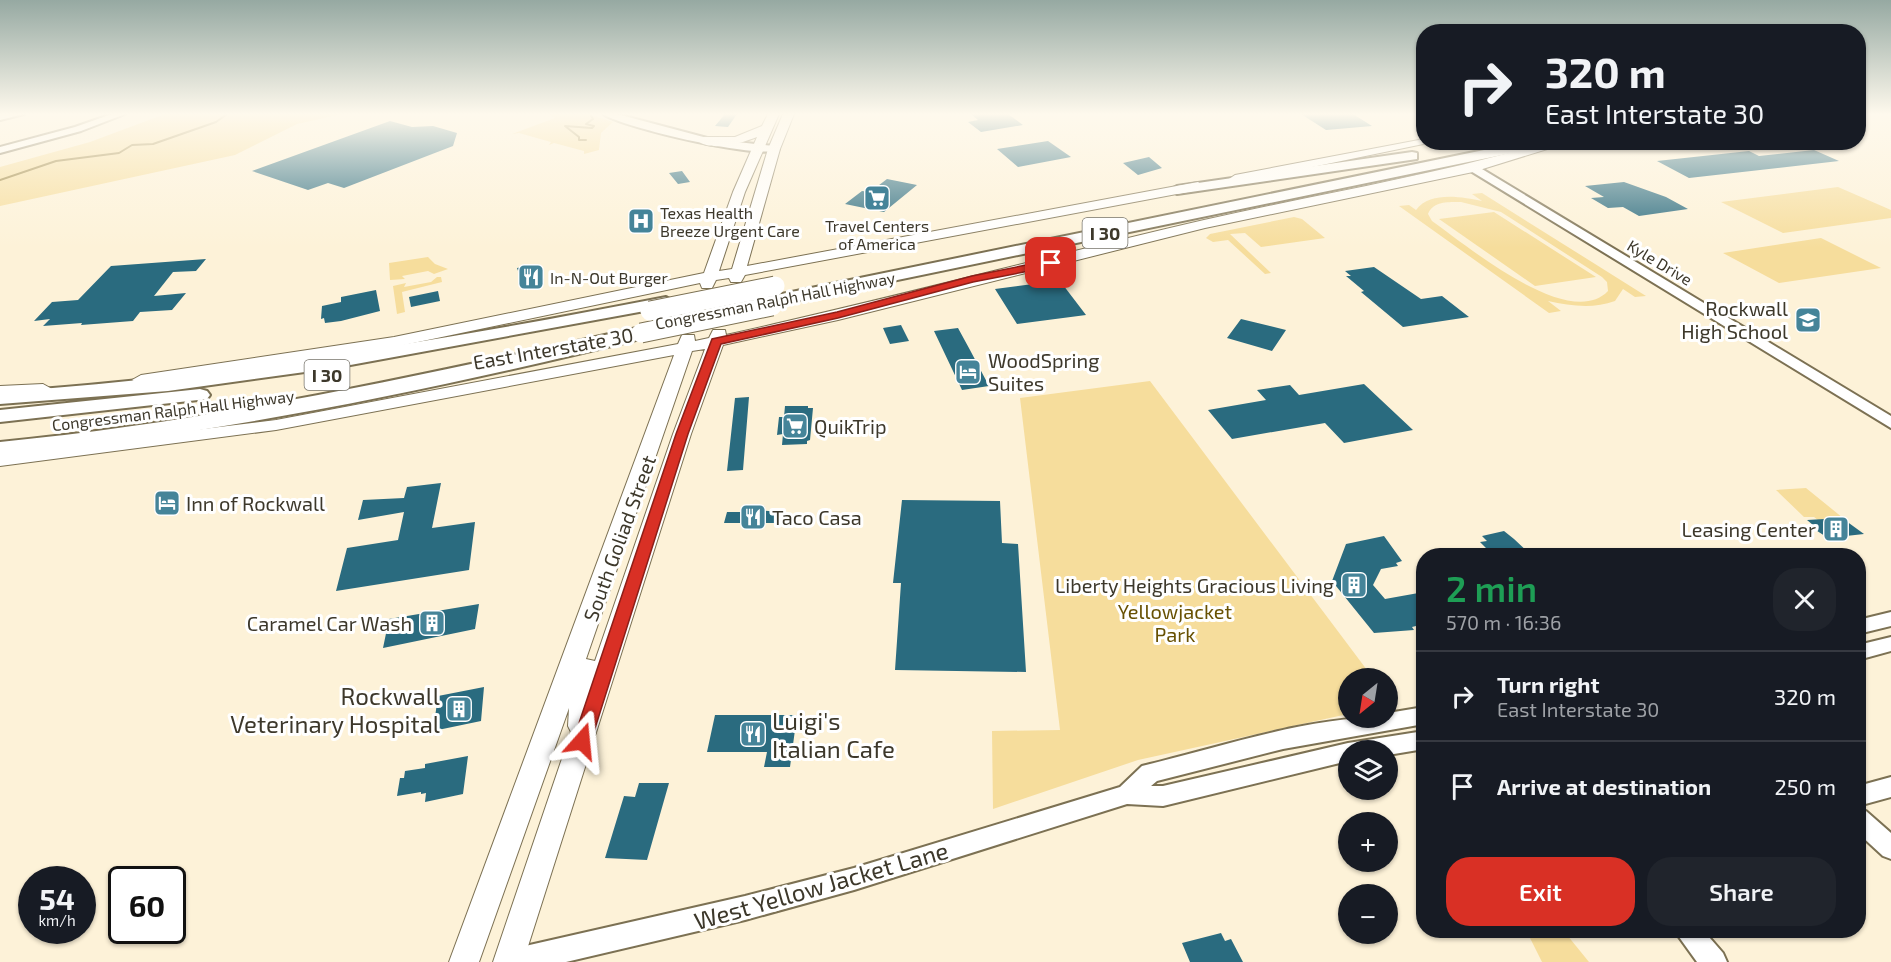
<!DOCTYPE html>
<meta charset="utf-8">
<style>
:root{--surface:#171b24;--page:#20242c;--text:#f1f3f6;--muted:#9ea1a6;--line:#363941;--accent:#d93025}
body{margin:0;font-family:"Exo 2",sans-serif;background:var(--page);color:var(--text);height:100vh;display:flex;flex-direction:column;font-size:22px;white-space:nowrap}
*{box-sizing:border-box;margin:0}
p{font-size:20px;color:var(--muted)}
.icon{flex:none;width:33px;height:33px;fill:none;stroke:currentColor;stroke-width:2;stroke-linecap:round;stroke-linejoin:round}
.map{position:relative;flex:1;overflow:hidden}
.details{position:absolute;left:1416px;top:548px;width:450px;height:390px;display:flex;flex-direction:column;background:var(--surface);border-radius:24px;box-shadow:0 2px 4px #0004}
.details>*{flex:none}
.top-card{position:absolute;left:1416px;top:24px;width:450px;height:126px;border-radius:24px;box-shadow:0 2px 4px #0004;background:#171b24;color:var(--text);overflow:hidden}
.needle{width:39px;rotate:210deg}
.buttons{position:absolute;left:1338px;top:668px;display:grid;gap:12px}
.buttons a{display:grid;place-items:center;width:60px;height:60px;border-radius:50%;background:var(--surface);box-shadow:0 2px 4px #0004;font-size:30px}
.speed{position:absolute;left:18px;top:866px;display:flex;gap:12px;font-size:30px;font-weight:700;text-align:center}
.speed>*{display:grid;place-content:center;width:78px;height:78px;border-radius:50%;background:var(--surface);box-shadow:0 2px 4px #0004;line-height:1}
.speed small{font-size:15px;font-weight:400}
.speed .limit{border:3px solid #111;border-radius:9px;background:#fff;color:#111}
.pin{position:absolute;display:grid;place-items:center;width:51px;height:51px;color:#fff;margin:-26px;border-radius:12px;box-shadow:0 3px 9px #0006}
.me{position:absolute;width:66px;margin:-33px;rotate:18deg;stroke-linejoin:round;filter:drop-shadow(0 0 4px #0008)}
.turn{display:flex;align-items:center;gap:21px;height:126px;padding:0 30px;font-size:27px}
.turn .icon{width:78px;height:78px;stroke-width:2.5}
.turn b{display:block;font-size:42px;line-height:51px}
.round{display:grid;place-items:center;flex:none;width:63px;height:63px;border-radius:24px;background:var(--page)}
.headline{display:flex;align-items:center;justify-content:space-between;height:102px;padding:0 30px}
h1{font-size:36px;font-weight:600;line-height:45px;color:#1e9e55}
.button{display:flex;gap:12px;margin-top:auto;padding:12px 30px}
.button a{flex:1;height:69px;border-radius:24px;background:var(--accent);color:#fff;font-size:24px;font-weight:600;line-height:69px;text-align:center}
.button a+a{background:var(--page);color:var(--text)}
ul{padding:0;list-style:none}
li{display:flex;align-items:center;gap:18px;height:90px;padding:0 30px;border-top:2px solid var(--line)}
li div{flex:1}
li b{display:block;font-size:22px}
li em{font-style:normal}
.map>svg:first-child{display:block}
</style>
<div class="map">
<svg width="1891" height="962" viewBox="0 0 1891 962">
<rect width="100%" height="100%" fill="#fdf2d8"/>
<path fill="#f6dd9c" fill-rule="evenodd" d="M165,114h177l-45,10 -62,31 -235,51v-39l90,-25z
M549,114h39l25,8 -12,11 -2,17 -15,4v-3l-30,-8 -5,2 2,-3 -32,-9 -7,1 43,-16z
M1838,187l53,23v8l-108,15 -62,-31z
M1482,193l164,103 -11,1 -12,-8 -8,12c-22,8 -44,5 -67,0l13,10 -12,2 -150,-107 10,-1 7,5c14,-19 46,-13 66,-9l-10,-7zM1461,202l40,10 101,65 5,5 1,9c-39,41 -143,-47 -176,-70l-4,-7c5,-13 20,-12 33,-12z
M1494,212l102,65 -61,9 -96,-67z
M1294,217l8,2 23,19 -64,9 -16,-14 -15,1 41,39 -6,1 -37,-34 -15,2 -7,-4 4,-4z
M1821,238l60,30 -102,15 -56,-30z
M428,257l7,7 13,5 -14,5 -6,-3 -26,5 3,3 -15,1 -1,-17z
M437,277h4l1,5 -40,10 3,20 -8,2 -4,-28 13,-3 -2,4 27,-5z
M1150,381l223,297h-25v36l-210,46 -145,49 -1,-78 68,-1 -40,-332z
M1806,488l37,30 -9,1 -11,5 -9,-7h-10l-28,-27z
M1526,930h37l26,32h-47z"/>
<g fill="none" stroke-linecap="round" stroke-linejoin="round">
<path stroke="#957c34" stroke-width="2" d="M586,140h-7v-3l-14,-11 27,2 2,-2 -8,-2 7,-5 -2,-3
M0,180l56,-19 63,-8 13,-8 21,-1 63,-22 11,-8"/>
</g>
<path fill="#2a6b7f" d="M725,114h12l-9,13 -13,-1z
M971,114h37l15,11 -42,7 -13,-10 10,-2z
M1301,114h52l19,12 -46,4z
M390,121l22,6 21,-1 24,7 -4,13 -109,42 -16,-5 -20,7 -56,-19z
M1048,141l23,16 -53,10 -21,-18z
M1814,150l25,11 -150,17 -32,-17 92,-10 10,5z
M1149,157l13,11 -24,7 -15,-12z
M682,171l8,11 -12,2 -9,-11z
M887,179l30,6 -33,27 -39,-8 17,-13 8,1z
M1624,182l42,15 22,12 -49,7 -16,-9 -15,1 -17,-10 13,-1 -19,-11z
M206,259l-10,12 -23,1 -19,24 32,-3 -14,17 -32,2 -7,9 -52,4 1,-2 -39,3 7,-7 -16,2 18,-19 26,-2 33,-34z
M537,264l7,16 -21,5 -6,-17z
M1374,267l47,32 21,-3 27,21 -66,10 -42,-35 3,-1 -18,-15h5l-6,-5z
M1057,277l29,38 -69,9 -22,-35 38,-5 -2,-3z
M376,290l4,21 -39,10 -16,2 -1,-5 -3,1 1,-13 19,-4v-5z
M438,291l2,10 -29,6 -2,-10z
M1241,319l45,11 -14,21 -45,-13z
M901,325l8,16 -19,3 -7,-16z
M958,328l12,22 19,36 -27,4 -28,-59z
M1364,384l49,46 -69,13 -19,-20 -93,16 -24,-29 58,-10 -9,-10 33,-5 9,10z
M749,397l-6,73 -16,1 8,-73z
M785,406h23v2h5l-3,32 -3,1v3l-25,1 1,-11 -6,1 2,-18h5z
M441,483l-9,45 43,-6 -6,48 -133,21 11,-43 51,-8 6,-28 -46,8 5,-20 41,-2 3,-11z
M902,500l98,1 2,42 16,1 8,128 -131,-2 6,-87h-8z
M742,509l39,3 -2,11h-55l3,-11h14z
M1842,518l22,16 -36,4 -20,-13h5l-6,-5z
M1504,531l10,8 17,16h-38l-13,-13 7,-1 -5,-5z
M1384,536l18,25 -6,2 2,3 -17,3 -8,16 12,14 39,-7v32l-12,3 2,3 -40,3 -42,-52 14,-37z
M479,604l-4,25 -92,19 6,-29z
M484,687l-3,34 -48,10 5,-35z
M715,715h82l-7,52h-26l3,-15h-60z
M468,756l-5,38 -38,8 1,-9 -5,1v-2l-24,4 3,-18h4l1,-7 20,-3v-4z
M639,783h30l-22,77 -42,-2 19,-62 11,1z
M1221,933l4,8 6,-2 12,23h-53l-8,-19z"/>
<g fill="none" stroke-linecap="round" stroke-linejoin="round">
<defs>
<path id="minor" d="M0,114h24l-24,6z
M112,114h13l-44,17 -81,22v-6l75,-20z
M603,114h14l94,25 63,7 5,3c-15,12 -158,-22 -176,-35z
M1469,166h8l414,250v12l-422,-258z
M1891,612v14l-33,8v-14z
M1891,637v14l-33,9v-15z
M1424,707v17l-141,25 -126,32 -6,5h12l185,-43 76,-12v18l-36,6v-5h-40v11l-185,45 -36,-2 -273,86 -109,30 -179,42h-67l4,-9 9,-4 233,-53 109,-28 266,-81 22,-21 8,-2c77,-19 158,-47 238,-47v-4z
M1891,777v20l-33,9v-20z
M1858,808l8,3 25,22v26l-8,-3 -25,-23z
M1674,930h29l20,23 4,9h-30z"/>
<path id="major" d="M768,114h11l-34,78 -26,79 13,-2 36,-120 15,-35h11l-14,35 -33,117 451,-84 6,4 -6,4 -453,85 -4,7h-10l-2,-4 -13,2 -4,8h-10l-2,-5 -306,64 -253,38 -9,-5 9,-5 253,-38 310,-64 29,-81 24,-55c-15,6 -45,15 -59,4l6,-4h31l27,-11z
M1424,139v3h9l-198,41 -6,-4 6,-4z
M1549,142h21l-97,30 -268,56 -367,92 -115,25 -32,89 -168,528h-30l78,-230 -3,-6 1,-18 -90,254h-30l225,-607 -398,75 -276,36v-12l276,-34 402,-76 4,-9h12l1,6 14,-3 4,-8h12l1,5c160,-35 318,-78 478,-115 115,-26 231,-45 345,-78zM705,349l-32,85 -78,227 -9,-2 106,-308z
M43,384l9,5 -3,4 -49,3v-10z"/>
<path id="highway" d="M1523,142h28l-6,4 -773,160 -9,-5 9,-5z
M1412,152l5,1v6l-240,35 -7,-4 7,-4z
M666,297l9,5 -3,4 -338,62 -166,23 -168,13v-12c225,-15 445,-52 666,-95z
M641,327l9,6 -2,4c-213,53 -430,97 -648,119v-14c217,-21 428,-68 641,-115z
M200,389l7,2 3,4 -3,4 -207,23v-12z"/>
</defs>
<use href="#minor" stroke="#7c7153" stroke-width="4"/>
<use href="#major" stroke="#7c7153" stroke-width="2"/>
<use href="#highway" stroke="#7c7153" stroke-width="4"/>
<use href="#minor" fill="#fff" fill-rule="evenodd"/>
<use href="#major" fill="#fff" fill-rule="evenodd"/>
<use href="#highway" fill="#fff" fill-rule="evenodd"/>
<defs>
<path id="highway-bridge" d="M650,311l125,-25
M641,333l131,-27"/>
</defs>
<use href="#highway-bridge" stroke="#7c7153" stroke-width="21" stroke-linecap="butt"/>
<use href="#highway-bridge" stroke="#fff" stroke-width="19"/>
</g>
<linearGradient id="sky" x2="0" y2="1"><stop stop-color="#96a9a2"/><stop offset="0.46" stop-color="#fef9ed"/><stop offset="1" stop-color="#fef9ed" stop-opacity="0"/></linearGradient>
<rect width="1891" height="248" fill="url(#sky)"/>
<path fill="#d93025" stroke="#8d1f18" stroke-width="1.5" d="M1051,260l5,3 -1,3 -82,16 -135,36 -117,26 -33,90 -97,307 -3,5 -6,2 -7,-2 -2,-5 103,-307 36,-95 125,-27 135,-36z"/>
<defs>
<symbol id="supermarket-square" viewBox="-11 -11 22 22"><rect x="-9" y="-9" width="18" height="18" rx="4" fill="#458499" stroke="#fff"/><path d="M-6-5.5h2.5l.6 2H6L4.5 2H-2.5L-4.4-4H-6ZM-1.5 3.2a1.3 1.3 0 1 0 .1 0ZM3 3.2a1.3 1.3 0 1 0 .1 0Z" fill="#fff"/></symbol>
<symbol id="hospital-square" viewBox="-11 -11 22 22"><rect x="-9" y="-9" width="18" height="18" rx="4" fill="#458499" stroke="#fff"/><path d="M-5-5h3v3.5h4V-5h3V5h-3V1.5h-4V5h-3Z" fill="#fff"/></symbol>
<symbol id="restaurant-square" viewBox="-11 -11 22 22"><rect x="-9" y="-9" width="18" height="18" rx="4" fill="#458499" stroke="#fff"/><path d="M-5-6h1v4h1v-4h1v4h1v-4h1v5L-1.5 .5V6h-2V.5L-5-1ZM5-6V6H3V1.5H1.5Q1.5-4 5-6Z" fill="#fff"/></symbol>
<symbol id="school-square" viewBox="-11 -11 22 22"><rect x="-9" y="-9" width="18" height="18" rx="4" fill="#458499" stroke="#fff"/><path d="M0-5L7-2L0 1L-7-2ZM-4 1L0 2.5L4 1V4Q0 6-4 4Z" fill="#fff"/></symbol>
<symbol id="hotel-square" viewBox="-11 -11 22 22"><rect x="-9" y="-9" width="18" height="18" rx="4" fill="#458499" stroke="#fff"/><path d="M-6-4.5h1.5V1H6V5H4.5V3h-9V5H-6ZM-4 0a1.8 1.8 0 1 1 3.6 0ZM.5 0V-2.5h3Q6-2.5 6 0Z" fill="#fff"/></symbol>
<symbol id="building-square" viewBox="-11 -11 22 22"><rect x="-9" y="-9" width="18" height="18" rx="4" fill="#458499" stroke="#fff"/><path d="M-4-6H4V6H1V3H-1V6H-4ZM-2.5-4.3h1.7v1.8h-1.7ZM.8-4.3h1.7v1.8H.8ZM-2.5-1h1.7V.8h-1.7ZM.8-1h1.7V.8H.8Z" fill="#fff"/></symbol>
</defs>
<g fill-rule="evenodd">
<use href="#supermarket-square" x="862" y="183" width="30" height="30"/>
<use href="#hospital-square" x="626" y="206" width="30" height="30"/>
<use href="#restaurant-square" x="516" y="262" width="30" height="30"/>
<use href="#school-square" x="1793" y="305" width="30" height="30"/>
<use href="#hotel-square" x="953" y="357" width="30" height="30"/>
<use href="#supermarket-square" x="780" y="411" width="30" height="30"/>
<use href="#hotel-square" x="152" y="488" width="30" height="30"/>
<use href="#restaurant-square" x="738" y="502" width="30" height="30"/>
<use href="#building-square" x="1821" y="514" width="30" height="30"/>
<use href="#building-square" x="1339" y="570" width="30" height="30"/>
<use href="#building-square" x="417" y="608" width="30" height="30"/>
<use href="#building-square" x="444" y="694" width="30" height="30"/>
<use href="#restaurant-square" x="738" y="719" width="30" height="30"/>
</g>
<g text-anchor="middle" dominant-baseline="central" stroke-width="6" stroke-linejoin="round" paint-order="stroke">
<g font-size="16" fill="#3d382b" stroke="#fff" text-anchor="start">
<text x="660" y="212">Texas Health<tspan x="660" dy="18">Breeze Urgent Care</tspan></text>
<text x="877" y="225" text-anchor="middle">Travel Centers<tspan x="877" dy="18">of America</tspan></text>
<text x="550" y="277">In-N-Out Burger</text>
</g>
<g font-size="16" fill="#3d382b" stroke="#fff">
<text transform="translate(1660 262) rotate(31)">Kyle Drive</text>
<text transform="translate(775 300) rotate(-11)">Congressman Ralph Hall Highway</text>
<text transform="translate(173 410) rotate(-7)">Congressman Ralph Hall Highway</text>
</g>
<g fill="#fff" stroke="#77746b" stroke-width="1.5">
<rect x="1082.5" y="218" width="45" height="30" rx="4.5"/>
<rect x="304.5" y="360" width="45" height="30" rx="4.5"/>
</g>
<g font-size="18" font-weight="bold" fill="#3d382b">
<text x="1105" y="233">I 30</text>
<text x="327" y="375">I 30</text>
</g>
<g font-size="20" fill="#3d382b" stroke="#fff" text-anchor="end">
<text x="1788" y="308">Rockwall<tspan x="1788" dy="23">High School</tspan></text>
<text x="988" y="360" text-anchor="start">WoodSpring<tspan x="988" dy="23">Suites</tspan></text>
<text x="814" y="426" text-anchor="start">QuikTrip</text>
<text x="186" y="503" text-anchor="start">Inn of Rockwall</text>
<text x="772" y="517" text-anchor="start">Taco Casa</text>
<text x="1816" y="529">Leasing Center</text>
<text x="1334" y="585">Liberty Heights Gracious Living</text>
<text x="412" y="623">Caramel Car Wash</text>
</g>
<g font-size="20" fill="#3d382b" stroke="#fff">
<text transform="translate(553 348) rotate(-10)">East Interstate 30</text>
<text transform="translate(619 538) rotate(-70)">South Goliad Street</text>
</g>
<g font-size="20" fill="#685103" stroke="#fff">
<text x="1175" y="611">Yellowjacket<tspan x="1175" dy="23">Park</tspan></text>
</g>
<g font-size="24" fill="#3d382b" stroke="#fff" text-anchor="end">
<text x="440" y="695">Rockwall<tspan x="440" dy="28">Veterinary Hospital</tspan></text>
<text x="772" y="720" text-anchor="start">Luigi's<tspan x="772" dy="28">Italian Cafe</tspan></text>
</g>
<g font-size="24" fill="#3d382b" stroke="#fff">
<text transform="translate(821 885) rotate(-16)">West Yellow Jacket Lane</text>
</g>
</g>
</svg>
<div class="buttons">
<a><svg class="needle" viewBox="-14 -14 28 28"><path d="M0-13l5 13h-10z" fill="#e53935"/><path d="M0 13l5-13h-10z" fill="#9ea1a6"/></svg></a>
<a><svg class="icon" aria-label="layers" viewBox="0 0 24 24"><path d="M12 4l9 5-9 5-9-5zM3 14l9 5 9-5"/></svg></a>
<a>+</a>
<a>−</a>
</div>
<div class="speed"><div>54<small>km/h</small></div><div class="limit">60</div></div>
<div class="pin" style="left:1051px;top:263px;background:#d93025"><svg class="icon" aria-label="arrive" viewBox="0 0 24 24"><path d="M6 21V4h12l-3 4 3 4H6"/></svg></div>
<svg class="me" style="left:582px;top:741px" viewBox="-20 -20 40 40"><path d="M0-17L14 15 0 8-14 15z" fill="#d93025" stroke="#fff" stroke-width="4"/></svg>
<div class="top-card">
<div class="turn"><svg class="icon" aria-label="right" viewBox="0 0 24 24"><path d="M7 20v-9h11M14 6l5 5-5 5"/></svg><div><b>320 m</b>East Interstate 30</div></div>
</div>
<section class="details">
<div class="headline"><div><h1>2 min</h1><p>570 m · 16:36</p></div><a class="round"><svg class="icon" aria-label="close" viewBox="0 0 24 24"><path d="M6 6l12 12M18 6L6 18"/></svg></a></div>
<ul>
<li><svg class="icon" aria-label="right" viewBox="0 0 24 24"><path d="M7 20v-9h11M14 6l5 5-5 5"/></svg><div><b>Turn right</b><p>East Interstate 30</p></div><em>320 m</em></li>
<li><svg class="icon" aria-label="arrive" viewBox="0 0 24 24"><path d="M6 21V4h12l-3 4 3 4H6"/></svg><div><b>Arrive at destination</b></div><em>250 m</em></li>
</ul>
<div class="button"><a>Exit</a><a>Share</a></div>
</section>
</div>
